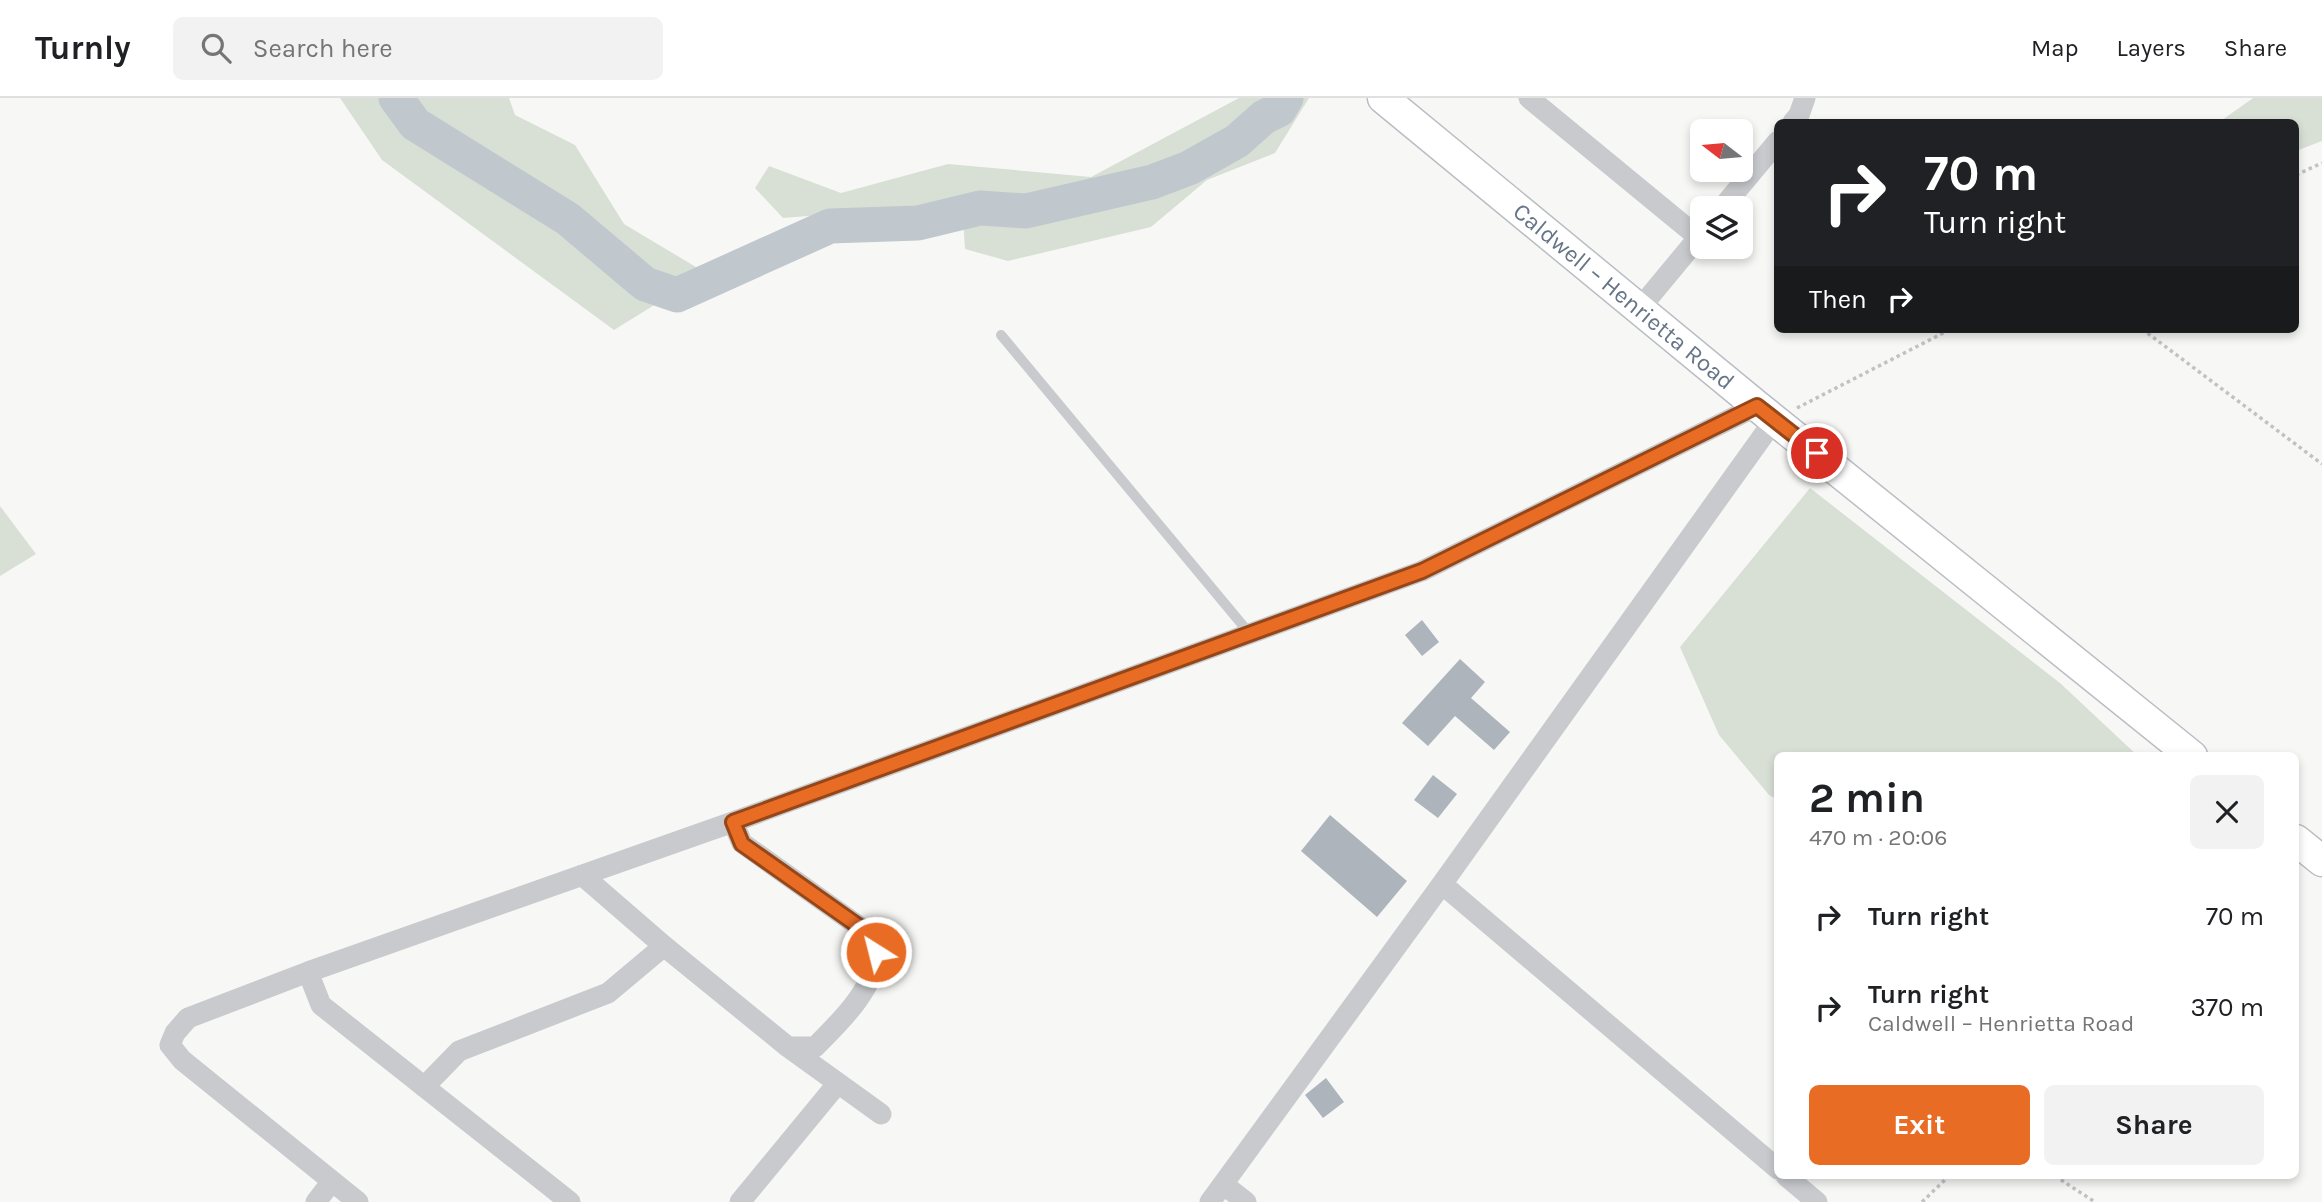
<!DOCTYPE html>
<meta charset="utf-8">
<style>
:root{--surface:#fff;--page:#f2f2f2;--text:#202124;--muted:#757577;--line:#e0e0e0;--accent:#e96c24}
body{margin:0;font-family:Karla,sans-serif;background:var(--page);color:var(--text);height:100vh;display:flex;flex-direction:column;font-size:26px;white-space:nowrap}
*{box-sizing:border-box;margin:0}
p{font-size:23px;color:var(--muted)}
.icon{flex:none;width:38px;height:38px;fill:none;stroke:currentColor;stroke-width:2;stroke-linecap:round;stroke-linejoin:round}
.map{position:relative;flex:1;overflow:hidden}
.drawer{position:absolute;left:1774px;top:654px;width:525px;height:427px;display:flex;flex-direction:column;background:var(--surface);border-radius:10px;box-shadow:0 4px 10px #0003}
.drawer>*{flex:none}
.guide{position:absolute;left:1774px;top:21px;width:525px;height:214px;border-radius:10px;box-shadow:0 4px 10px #0003;background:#202124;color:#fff;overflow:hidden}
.needle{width:46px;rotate:286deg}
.tools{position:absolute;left:1690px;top:21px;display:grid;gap:14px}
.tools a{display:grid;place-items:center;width:63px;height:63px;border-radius:10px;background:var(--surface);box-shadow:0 4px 10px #0003;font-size:35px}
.pin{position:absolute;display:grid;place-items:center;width:60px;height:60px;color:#fff;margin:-30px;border:4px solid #fff;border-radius:50%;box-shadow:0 2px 7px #0007}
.me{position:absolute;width:77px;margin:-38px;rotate:324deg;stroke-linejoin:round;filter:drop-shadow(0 0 5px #0008)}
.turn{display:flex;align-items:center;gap:24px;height:147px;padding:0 35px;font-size:32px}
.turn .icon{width:91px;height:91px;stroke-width:2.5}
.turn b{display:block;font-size:49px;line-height:60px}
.then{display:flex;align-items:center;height:66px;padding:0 35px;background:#0003;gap:14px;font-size:26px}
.round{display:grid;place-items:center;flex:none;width:74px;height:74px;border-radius:10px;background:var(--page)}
.overview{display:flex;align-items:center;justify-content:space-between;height:119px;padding:0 35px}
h1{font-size:42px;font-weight:700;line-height:52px}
.primary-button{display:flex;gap:14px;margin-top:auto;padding:14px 35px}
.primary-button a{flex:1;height:80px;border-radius:10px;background:var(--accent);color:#fff;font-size:28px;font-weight:700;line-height:80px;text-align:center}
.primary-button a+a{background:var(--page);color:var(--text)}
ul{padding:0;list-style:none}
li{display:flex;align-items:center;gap:21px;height:91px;padding:0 35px}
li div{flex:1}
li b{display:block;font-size:26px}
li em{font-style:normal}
header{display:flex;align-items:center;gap:42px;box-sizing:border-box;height:98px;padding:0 35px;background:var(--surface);border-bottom:2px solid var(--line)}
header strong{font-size:33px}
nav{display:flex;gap:38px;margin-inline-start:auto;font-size:24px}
.search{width:490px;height:63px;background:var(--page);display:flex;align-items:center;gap:18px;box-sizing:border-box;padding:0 24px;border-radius:10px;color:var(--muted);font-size:26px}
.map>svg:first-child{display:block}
</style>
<header>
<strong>Turnly</strong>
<div class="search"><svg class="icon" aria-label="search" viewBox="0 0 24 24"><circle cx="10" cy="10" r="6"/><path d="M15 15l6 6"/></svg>Search here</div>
<nav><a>Map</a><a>Layers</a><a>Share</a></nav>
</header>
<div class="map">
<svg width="2322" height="1104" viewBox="0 0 2322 1104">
<rect width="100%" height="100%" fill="#f7f8f5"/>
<path fill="#d8e0d6" d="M340,0h169l6,17 60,30 49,79 82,49 -92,57 -232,-170z
M1239,0h70l-34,55 -68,27 -56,47 -143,34 -43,-12 -3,-45 -179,14 -28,-30 14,-22 72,27 107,-29 143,13z
M2253,0h69v43l-26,10v-29h-73l-1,-2z
M1810,390l250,195 78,73h-360v44l-9,-5 -50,-60 -39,-88z
M0,408l36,48 -36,22z"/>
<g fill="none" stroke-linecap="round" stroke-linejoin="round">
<path stroke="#c0c8ce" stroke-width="35" d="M396,0l19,26 153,95 77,65 32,11 153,-69 88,-3 62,-15 46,3 126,-29 37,-14 48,-27 27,-24 15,-7 7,-12"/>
</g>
<path fill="#adb4bb" d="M1422,522l17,22 -17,14 -17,-21z
M1460,561l25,23 -14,16 39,34 -16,18 -39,-34 -27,30 -26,-23z
M1433,677l24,19 -19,24 -24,-18z
M1330,717l77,66 -30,36 -76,-66z
M1326,980l18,24 -21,16 -18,-23z"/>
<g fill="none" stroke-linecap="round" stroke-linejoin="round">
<defs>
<g id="secondary">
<path id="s1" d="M1383,0l374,308 435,350"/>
<path d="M2296,742l26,21"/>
</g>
</defs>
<use href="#secondary" stroke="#babdc3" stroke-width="33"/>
<path stroke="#c1c2c5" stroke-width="3.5" stroke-dasharray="3.5 3.5" stroke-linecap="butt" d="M2296,77l26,-12
M2142,231l180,135
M1797,310l154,-79
M2055,1078l40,26
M1922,1104l27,-26"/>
<path stroke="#c8cace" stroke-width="10" d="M1001,237l249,299"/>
<path stroke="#c8cace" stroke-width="21" d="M1529,0l169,139
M1793,24l6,-7 6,-17
M1722,110l56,-67
M1640,210l63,-76
M733,724l9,21 129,92c2,5 4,11 5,16 2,35 -38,73 -61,96h-27
M582,777l82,71 124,101 93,67
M1442,786l336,285
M308,874l13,33 249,197
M424,989l35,-36 149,-58 56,-47
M1786,1078l31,26
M1223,1086l23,18
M316,1104l16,-21
M358,1104l-176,-142 -12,-15 5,-12 13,-15 120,-46 425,-150 689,-251 335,-165
M740,1104l98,-119
M1210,1104l232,-318 333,-465"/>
<use href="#secondary" stroke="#fff" stroke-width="30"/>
</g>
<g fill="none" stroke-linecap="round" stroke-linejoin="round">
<defs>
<path id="route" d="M876,854l-5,-17 -129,-91 -9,-22 689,-251 335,-165 60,47"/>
</defs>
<use href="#route" stroke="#974617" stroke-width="18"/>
<use href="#route" stroke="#e96c24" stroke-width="12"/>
</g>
<g text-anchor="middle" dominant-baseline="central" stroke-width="7" stroke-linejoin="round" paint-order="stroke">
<g font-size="24" fill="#667487" stroke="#fff">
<text stroke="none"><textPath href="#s1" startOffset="312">Caldwell – Henrietta Road</textPath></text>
</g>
</g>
</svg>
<div class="tools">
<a><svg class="needle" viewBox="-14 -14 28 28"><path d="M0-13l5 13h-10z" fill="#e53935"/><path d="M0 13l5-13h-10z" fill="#757577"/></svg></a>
<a><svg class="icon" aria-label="layers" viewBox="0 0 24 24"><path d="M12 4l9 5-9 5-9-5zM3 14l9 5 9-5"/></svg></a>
</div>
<div class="pin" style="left:1817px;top:355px;background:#d93025"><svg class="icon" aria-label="arrive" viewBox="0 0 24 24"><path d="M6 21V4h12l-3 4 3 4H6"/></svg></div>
<svg class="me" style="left:876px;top:854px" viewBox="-20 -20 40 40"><circle r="17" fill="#e96c24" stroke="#fff" stroke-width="3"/><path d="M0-11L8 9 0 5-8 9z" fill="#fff"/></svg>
<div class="guide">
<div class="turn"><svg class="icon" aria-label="right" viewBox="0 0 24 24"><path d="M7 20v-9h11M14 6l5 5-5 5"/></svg><div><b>70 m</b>Turn right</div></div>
<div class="then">Then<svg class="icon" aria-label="right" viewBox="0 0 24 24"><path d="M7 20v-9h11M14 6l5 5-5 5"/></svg></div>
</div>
<section class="drawer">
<div class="overview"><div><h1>2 min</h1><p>470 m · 20:06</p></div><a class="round"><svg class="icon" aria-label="close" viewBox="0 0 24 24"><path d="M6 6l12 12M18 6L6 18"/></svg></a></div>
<ul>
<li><svg class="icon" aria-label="right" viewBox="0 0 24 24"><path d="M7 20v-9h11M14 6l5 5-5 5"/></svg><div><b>Turn right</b></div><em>70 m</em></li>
<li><svg class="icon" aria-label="right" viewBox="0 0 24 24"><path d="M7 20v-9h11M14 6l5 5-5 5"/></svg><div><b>Turn right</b><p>Caldwell – Henrietta Road</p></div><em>370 m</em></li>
</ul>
<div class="primary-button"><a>Exit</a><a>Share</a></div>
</section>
</div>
